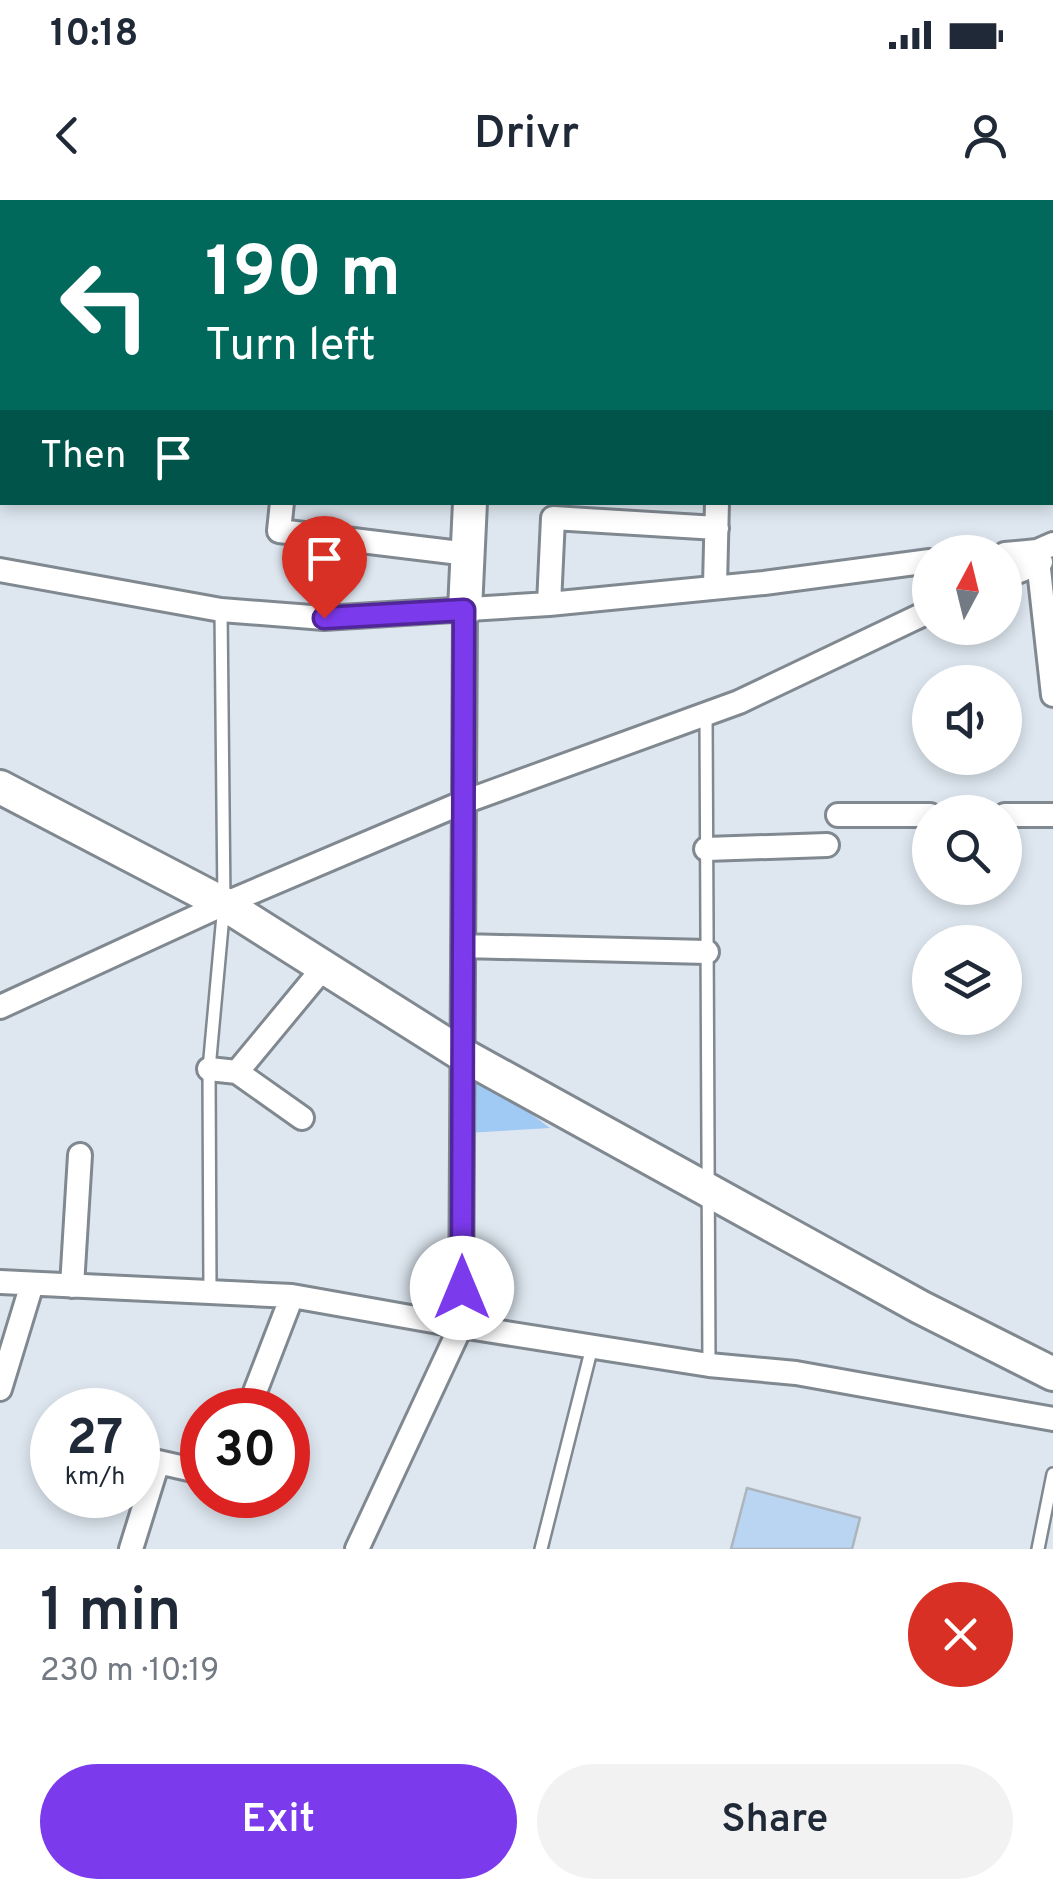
<!DOCTYPE html>
<meta charset="utf-8">
<style>
:root{--surface:#fff;--page:#f2f2f3;--text:#1f2937;--muted:#747a83;--accent:#7c3aed}
body{margin:0;font-family:Overpass,sans-serif;background:var(--page);color:var(--text);height:100vh;display:flex;flex-direction:column;font-size:38px;white-space:nowrap}
*{box-sizing:border-box;margin:0}
p{font-size:32px;color:var(--muted)}
.icon{flex:none;width:55px;height:55px;fill:none;stroke:currentColor;stroke-width:2;stroke-linecap:round;stroke-linejoin:round}
.map{position:relative;height:1349px;overflow:hidden}
.panel{display:flex;flex-direction:column;background:var(--surface);flex:1}
.panel>*{flex:none}
.banner{position:absolute;left:0px;top:0px;width:1055px;height:305px;box-shadow:0 5px 15px #0003;background:#00695c;color:#fff;overflow:hidden}
.needle{width:65px;rotate:7deg}
.controls{position:absolute;left:912px;top:335px;display:grid;gap:20px}
.controls a{display:grid;place-items:center;width:110px;height:110px;border-radius:50%;background:var(--surface);box-shadow:0 5px 15px #0003;font-size:50px}
.speed{position:absolute;left:30px;top:1188px;display:flex;gap:20px;font-size:50px;font-weight:700;text-align:center}
.speed>*{display:grid;place-content:center;width:130px;height:130px;border-radius:50%;background:var(--surface);box-shadow:0 5px 15px #0003;line-height:1}
.speed small{font-size:25px;font-weight:400}
.speed .limit{border:15px solid #d22;background:#fff;color:#111}
.pin{position:absolute;display:grid;place-items:center;width:85px;height:85px;color:#fff;margin:-102px -42px;border-radius:50% 50% 50% 0;rotate:-45deg;box-shadow:0 0 10px #0007}
.pin .icon{rotate:45deg}
.me{position:absolute;width:110px;margin:-55px;rotate:0deg;stroke-linejoin:round;filter:drop-shadow(0 0 8px #0008)}
.turn{display:flex;align-items:center;gap:35px;height:210px;padding:0 40px;font-size:45px}
.turn .icon{width:130px;height:130px;stroke-width:2.5}
.turn b{display:block;font-size:70px;line-height:85px}
.then{display:flex;align-items:center;height:95px;padding:0 40px;background:#0003;gap:20px;font-size:38px}
.round{display:grid;place-items:center;flex:none;width:105px;height:105px;border-radius:52px;background:var(--page)}
.overview{display:flex;align-items:center;justify-content:space-between;height:170px;padding:0 40px}
h1{font-size:60px;font-weight:600;line-height:75px}
.cta{display:flex;gap:20px;margin-top:auto;padding:20px 40px}
.cta a{flex:1;height:115px;border-radius:60px;background:var(--accent);color:#fff;font-size:40px;font-weight:600;line-height:115px;text-align:center}
.cta a+a{background:var(--page);color:var(--text)}
.status{display:flex;justify-content:space-between;align-items:center;height:70px;padding:0 50px;background:var(--surface);direction:ltr}
.status svg{height:28px;fill:currentColor}
header{display:flex;justify-content:space-between;align-items:center;height:130px;padding:0 40px;background:var(--surface);font-size:45px;font-weight:600}
.map>svg:first-child{display:block}
</style>
<div class="status"><b>10:18</b><svg viewBox="0 0 49 12"><path d="M0 12V9h3v3zM5 12V6h3v6zM10 12V3h3v9zM15 12V0h3v12zM26 1h20v11H26zM47 4h2v5h-2z"/></svg></div>
<header><svg class="icon" aria-label="back" viewBox="0 0 24 24"><path d="M15 5l-7 7 7 7"/></svg>Drivr<svg class="icon" aria-label="person" viewBox="0 0 24 24"><circle cx="12" cy="8" r="4"/><path d="M4 21q1-7 8-7t8 7"/></svg></header>
<div class="map">
<svg width="1053" height="1349" viewBox="0 0 1053 1349">
<rect width="100%" height="100%" fill="#dee7f0"/>
<path fill="#a0c9f4" d="M465,864l85,64 -84,5z"/>
<path fill="#bad5f2" stroke="#acb4bc" stroke-width="2.5" d="M747,1288l113,30 -8,31h-121z"/>
<g fill="none" stroke-linecap="round" stroke-linejoin="round">
<defs>
<path id="lane" d="M706,514l3,651
M210,1091l-1,-222 15,-165 -3,-294
M541,1349l51,-202
M1038,1349l15,-75"/>
<path id="street" d="M736,2v-2
M1052,30h1
M282,302l-3,29 189,23
M1037,351l16,144
M1005,354l32,-3 16,-7
M0,370l221,40 103,8 225,-14 215,-21 166,-22
M1005,377l36,-15
M715,386l2,-84
M549,404l4,-86 164,10
M465,410l-4,716 248,39 87,8 257,46
M838,615h92
M1005,615h48
M706,649l121,-4
M463,746l244,6
M0,807l224,-103 240,-102 275,-100 191,-91
M209,869l28,3 87,-105
M237,872l65,46
M0,1082l292,14 169,30 -104,223
M72,1086l8,-131
M0,1189l32,-105
M248,1210l44,-114
M131,1349l27,-87 44,10"/>
<path id="secondary" d="M1031,0v2
M486,2v-2
M1052,81l1,1
M465,410l5,-108
M0,587l224,117 239,151 457,252 133,67"/>
</defs>
<use href="#lane" stroke="#808890" stroke-width="16"/>
<use href="#street" stroke="#808890" stroke-width="28"/>
<use href="#secondary" stroke="#808890" stroke-width="38"/>
<use href="#lane" stroke="#fff" stroke-width="11"/>
<use href="#street" stroke="#fff" stroke-width="22"/>
<use href="#secondary" stroke="#fff" stroke-width="32"/>
</g>
<g fill="none" stroke-linecap="round" stroke-linejoin="round">
<defs>
<path id="route" d="M324,418l140,-8 -2,678"/>
</defs>
<use href="#route" stroke="#51269a" stroke-width="25"/>
<use href="#route" stroke="#7c3aed" stroke-width="18"/>
</g>
</svg>
<div class="controls">
<a><svg class="needle" viewBox="-14 -14 28 28"><path d="M0-13l5 13h-10z" fill="#e53935"/><path d="M0 13l5-13h-10z" fill="#747a83"/></svg></a>
<a><svg class="icon" aria-label="sound" viewBox="0 0 24 24"><path d="M4 9h4l5-4v14l-5-4H4zM17 9q2 3 0 6"/></svg></a>
<a><svg class="icon" aria-label="search" viewBox="0 0 24 24"><circle cx="10" cy="10" r="6"/><path d="M15 15l6 6"/></svg></a>
<a><svg class="icon" aria-label="layers" viewBox="0 0 24 24"><path d="M12 4l9 5-9 5-9-5zM3 14l9 5 9-5"/></svg></a>
</div>
<div class="speed"><div>27<small>km/h</small></div><div class="limit">30</div></div>
<div class="pin" style="left:324px;top:418px;background:#d93025"><svg class="icon" aria-label="arrive" viewBox="0 0 24 24"><path d="M6 21V4h12l-3 4 3 4H6"/></svg></div>
<svg class="me" style="left:462px;top:1088px" viewBox="-20 -20 40 40"><circle r="19" fill="#fff"/><path d="M0-13L10 11 0 6-10 11z" fill="#7c3aed"/></svg>
<div class="banner">
<div class="turn"><svg class="icon" aria-label="left" viewBox="0 0 24 24"><path d="M17 20v-9H6M10 6l-5 5 5 5"/></svg><div><b>190 m</b>Turn left</div></div>
<div class="then">Then<svg class="icon" aria-label="arrive" viewBox="0 0 24 24"><path d="M6 21V4h12l-3 4 3 4H6"/></svg></div>
</div>
</div>
<section class="panel">
<div class="overview"><div><h1>1 min</h1><p>230 m · 10:19</p></div><a class="round" style="background:#d93025;color:#fff"><svg class="icon" aria-label="close" viewBox="0 0 24 24"><path d="M6 6l12 12M18 6L6 18"/></svg></a></div>
<div class="cta"><a>Exit</a><a>Share</a></div>
</section>
